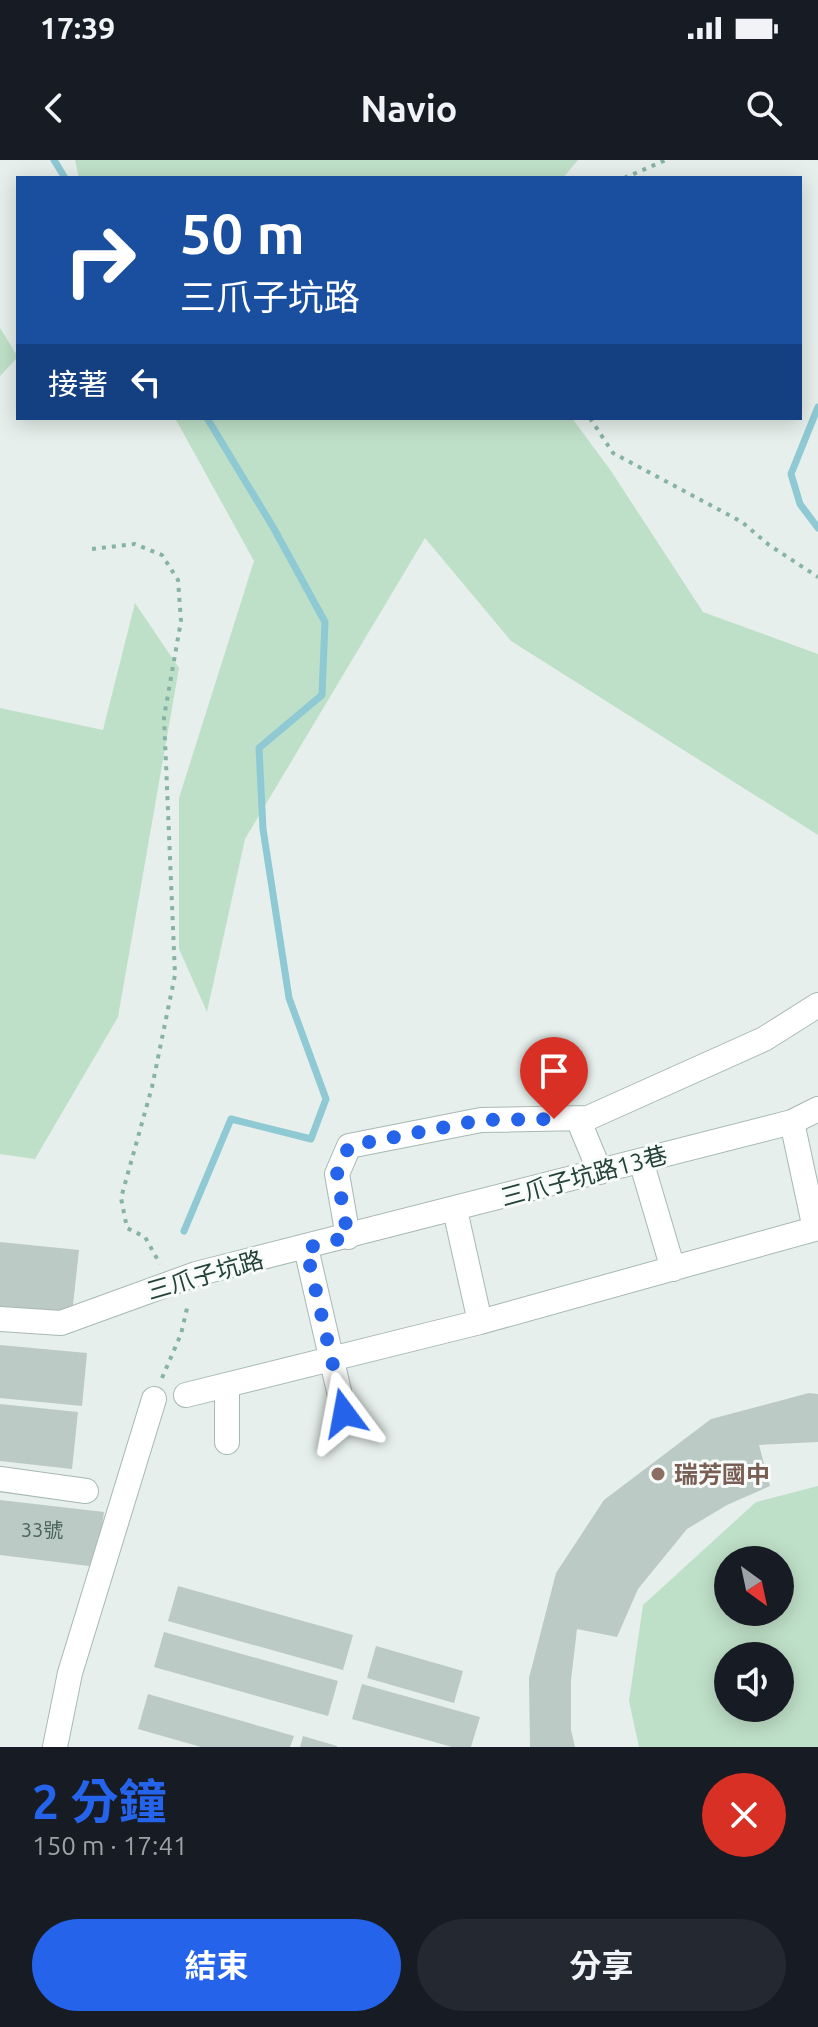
<!DOCTYPE html>
<html lang="zh-TW">
<meta charset="utf-8">
<style>
:root{--surface:#171b24;--page:#242831;--text:#f1f3f6;--muted:#9ea1a6;--accent:#2563eb}
body{margin:0;font-family:Ubuntu,"Noto Sans TC",sans-serif;background:var(--page);color:var(--text);height:100vh;display:flex;flex-direction:column;font-size:30px;white-space:nowrap}
*{box-sizing:border-box;margin:0}
p{font-size:26px;color:var(--muted)}
.icon{flex:none;width:44px;height:44px;fill:none;stroke:currentColor;stroke-width:2;stroke-linecap:round;stroke-linejoin:round}
.map{position:relative;height:1587px;overflow:hidden}
.details{display:flex;flex-direction:column;background:var(--surface);flex:1}
.details>*{flex:none}
.top-card{position:absolute;left:16px;top:16px;width:786px;height:244px;border-radius:0px;box-shadow:0 4px 20px #0003;background:#1a4fa0;color:#fff;overflow:hidden}
.needle{width:52px;rotate:147deg}
.buttons{position:absolute;left:714px;top:1386px;display:grid;gap:16px}
.buttons a{display:grid;place-items:center;width:80px;height:80px;border-radius:50%;background:var(--surface);box-shadow:0 4px 20px #0003;font-size:40px}
.pin{position:absolute;display:grid;place-items:center;width:68px;height:68px;color:#fff;margin:-82px -34px;border-radius:50% 50% 50% 0;rotate:-45deg;box-shadow:0 0 8px #0007}
.pin .icon{rotate:45deg}
.me{position:absolute;width:88px;margin:-44px;rotate:347deg;stroke-linejoin:round;filter:drop-shadow(0 0 6px #0008)}
.turn{display:flex;align-items:center;gap:28px;height:168px;padding:0 32px;font-size:36px}
.turn .icon{width:104px;height:104px;stroke-width:2.5}
.turn b{display:block;font-size:56px;line-height:68px}
.then{display:flex;align-items:center;height:76px;padding:0 32px;background:#0003;gap:16px;font-size:30px}
.round{display:grid;place-items:center;flex:none;width:84px;height:84px;border-radius:42px;background:var(--page)}
.headline{display:flex;align-items:center;justify-content:space-between;height:136px;padding:0 32px}
h1{font-size:48px;font-weight:700;line-height:60px;color:var(--accent)}
.button{display:flex;gap:16px;margin-top:auto;padding:16px 32px}
.button a{flex:1;height:92px;border-radius:48px;background:var(--accent);color:#fff;font-size:32px;font-weight:700;line-height:92px;text-align:center}
.button a+a{background:var(--page);color:var(--text)}
.status{display:flex;justify-content:space-between;align-items:center;height:56px;padding:0 40px;background:var(--surface);direction:ltr}
.status svg{height:22px;fill:currentColor}
header{display:flex;justify-content:space-between;align-items:center;height:104px;padding:0 32px;background:var(--surface);font-size:36px;font-weight:700}
.map>svg:first-child{display:block}
</style>
<div class="status"><b>17:39</b><svg viewBox="0 0 49 12"><path d="M0 12V9h3v3zM5 12V6h3v6zM10 12V3h3v9zM15 12V0h3v12zM26 1h20v11H26zM47 4h2v5h-2z"/></svg></div>
<header><svg class="icon" aria-label="back" viewBox="0 0 24 24"><path d="M15 5l-7 7 7 7"/></svg>Navio<svg class="icon" aria-label="search" viewBox="0 0 24 24"><circle cx="10" cy="10" r="6"/><path d="M15 15l6 6"/></svg></header>
<div class="map">
<svg width="818" height="1587" viewBox="0 0 818 1587">
<rect width="100%" height="100%" fill="#e6efeb"/>
<path fill="#bfe0c8" fill-rule="evenodd" d="M75,0h503l-15,18h-484z
M0,168l18,29 -18,19z
M175,258h397l39,53 92,141 115,42v181l-307,-194 -86,-103 -180,301 -38,173 -28,-63v-151l75,-237z
M135,443l44,65 -61,349 -83,142 -35,-5v-446l103,22z
M818,1326v261h-179l-10,-46 14,-96 113,-103zM728,1400h52v52h-52zM780,1496v52h-52v-52z"/>
<g fill="none" stroke-linecap="round" stroke-linejoin="round">
<path stroke="#8ec9d4" stroke-width="7" d="M54,0l11,18
M818,247l-27,67 9,30 18,24
M184,1071l47,-112 80,20 15,-40 -37,-101 -26,-169 -4,-81 63,-53 3,-73 -52,-95 -66,-109"/>
</g>
<path fill="#bbcac4" d="M0,1082l79,8 -7,64 -72,-8z
M0,1185l87,8 -5,53 -82,-8z
M809,1233l9,1v48l-59,3 11,41 -43,19 -40,24 -49,60 -21,48 -40,-8 -6,51v50l4,17h-45l-1,-69 27,-105 48,-73 107,-81z
M0,1244l78,8 -6,57 -72,-8z
M0,1340l104,12 -7,55 -97,-12z
M178,1426l175,49 -10,35 -175,-49z
M164,1472l174,49 -10,35 -174,-49z
M376,1486l87,25 -9,32 -87,-25z
M362,1524l118,33 -9,30h-19l-100,-28z
M148,1534l146,42 -4,11h-89l-63,-18z
M303,1576l34,10v1h-37z"/>
<g fill="none" stroke-linecap="round" stroke-linejoin="round">
<defs>
<path id="minor" d="M578,959l22,53
M792,962l23,107
M641,1001l32,108
M455,1050l25,112
M348,1077l-11,-63 12,-28 132,-26 107,-2 176,-79 54,-34
M306,1088l38,165
M0,1159l61,4 135,-49 596,-152 26,-13
M186,1235l294,-73 338,-94
M227,1282v-57
M0,1319l86,12
M55,1587l15,-74 84,-274"/>
</defs>
<use href="#minor" stroke="#a8b8b2" stroke-width="26"/>
<path stroke="#86b3a5" stroke-width="4" stroke-dasharray="4 6" stroke-linecap="butt" d="M624,18l42,-18
M590,258l23,35 129,69 27,23 49,32
M92,389l43,-5 27,11 16,25 3,41 -17,96 11,258 -23,112 -31,111 6,30 18,9 15,27
M162,1218l19,-44 7,-30"/>
<use href="#minor" stroke="#fff" stroke-width="24"/>
</g>
<g fill="none" stroke-linecap="round" stroke-linejoin="round">
<path stroke="#2563eb" stroke-width="14" stroke-dasharray="0 25.2" d="M344,1253l-38,-165 42,-11 -11,-63 12,-28 132,-26 73,-1"/>
</g>
<circle fill="#8d6e63" stroke="#f7fbf9" stroke-width="3" cx="658" cy="1314" r="8"/>
<g text-anchor="middle" dominant-baseline="central" stroke-width="6" stroke-linejoin="round" paint-order="stroke">
<g font-size="20" fill="#4a645c">
<text x="42" y="1369">33號</text>
</g>
<g font-size="24" fill="#24423a" stroke="#f7fbf9">
<text transform="translate(584 1016) rotate(-15)">三爪子坑路13巷</text>
<text transform="translate(205 1115) rotate(-16)">三爪子坑路</text>
</g>
<g font-size="24" font-weight="bold" fill="#785e54" stroke="#f7fbf9" text-anchor="start">
<text x="674" y="1314">瑞芳國中</text>
</g>
</g>
</svg>
<div class="buttons">
<a><svg class="needle" viewBox="-14 -14 28 28"><path d="M0-13l5 13h-10z" fill="#e53935"/><path d="M0 13l5-13h-10z" fill="#9ea1a6"/></svg></a>
<a><svg class="icon" aria-label="sound" viewBox="0 0 24 24"><path d="M4 9h4l5-4v14l-5-4H4zM17 9q2 3 0 6"/></svg></a>
</div>
<div class="pin" style="left:554px;top:959px;background:#d93025"><svg class="icon" aria-label="arrive" viewBox="0 0 24 24"><path d="M6 21V4h12l-3 4 3 4H6"/></svg></div>
<svg class="me" style="left:344px;top:1253px" viewBox="-20 -20 40 40"><path d="M0-17L14 15 0 8-14 15z" fill="#2563eb" stroke="#fff" stroke-width="4"/></svg>
<div class="top-card">
<div class="turn"><svg class="icon" aria-label="right" viewBox="0 0 24 24"><path d="M7 20v-9h11M14 6l5 5-5 5"/></svg><div><b>50 m</b>三爪子坑路</div></div>
<div class="then">接著<svg class="icon" aria-label="left" viewBox="0 0 24 24"><path d="M17 20v-9H6M10 6l-5 5 5 5"/></svg></div>
</div>
</div>
<section class="details">
<div class="headline"><div><h1>2 分鐘</h1><p>150 m · 17:41</p></div><a class="round" style="background:#d93025;color:#fff"><svg class="icon" aria-label="close" viewBox="0 0 24 24"><path d="M6 6l12 12M18 6L6 18"/></svg></a></div>
<div class="button"><a>結束</a><a>分享</a></div>
</section>
